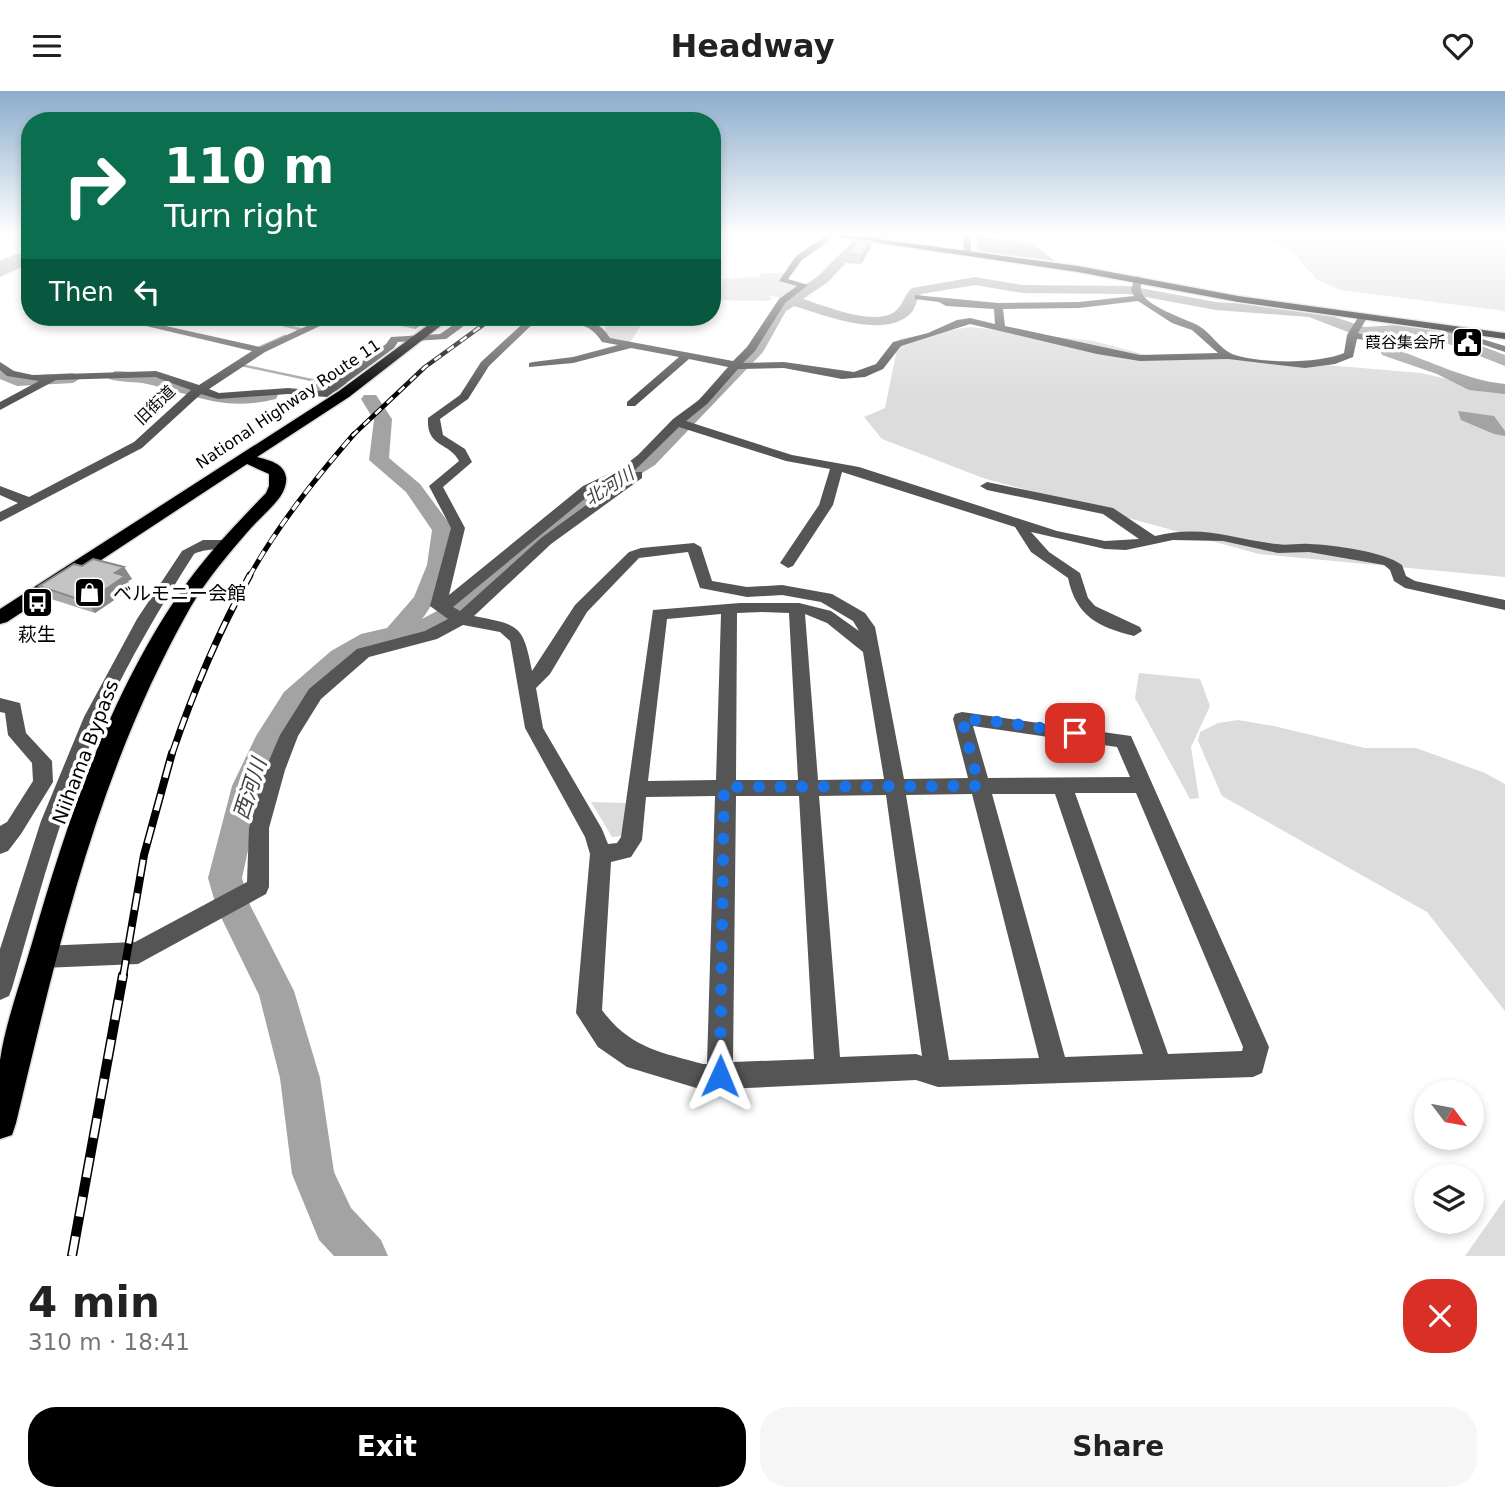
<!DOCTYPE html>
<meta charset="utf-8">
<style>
:root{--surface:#fff;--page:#f6f6f6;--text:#222;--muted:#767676;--accent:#000}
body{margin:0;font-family:"DejaVu Sans","Noto Sans JP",sans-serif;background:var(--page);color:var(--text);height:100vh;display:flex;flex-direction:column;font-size:26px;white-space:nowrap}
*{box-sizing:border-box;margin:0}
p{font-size:23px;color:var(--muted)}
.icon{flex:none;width:38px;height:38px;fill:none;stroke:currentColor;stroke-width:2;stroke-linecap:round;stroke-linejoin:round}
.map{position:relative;height:1165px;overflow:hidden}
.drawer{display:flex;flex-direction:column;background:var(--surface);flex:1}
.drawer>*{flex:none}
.hud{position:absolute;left:21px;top:21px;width:700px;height:214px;border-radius:28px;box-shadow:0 4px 10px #0003;background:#0b6e4f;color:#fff;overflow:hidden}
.needle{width:46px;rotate:122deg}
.tools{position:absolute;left:1414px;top:989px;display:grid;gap:14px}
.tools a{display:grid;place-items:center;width:70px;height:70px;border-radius:50%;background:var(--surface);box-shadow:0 4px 10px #0003;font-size:35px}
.pin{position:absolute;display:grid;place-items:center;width:60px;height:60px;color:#fff;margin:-30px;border-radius:14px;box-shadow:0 4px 10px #0006}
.me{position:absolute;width:77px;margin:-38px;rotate:1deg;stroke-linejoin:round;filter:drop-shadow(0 0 5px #0008)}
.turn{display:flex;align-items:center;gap:24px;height:147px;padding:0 28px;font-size:32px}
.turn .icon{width:91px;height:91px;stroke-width:2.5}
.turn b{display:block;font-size:49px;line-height:60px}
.then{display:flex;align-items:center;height:66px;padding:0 28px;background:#0003;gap:14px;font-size:26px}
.round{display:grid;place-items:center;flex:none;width:74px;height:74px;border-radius:28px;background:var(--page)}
.headline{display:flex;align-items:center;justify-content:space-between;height:119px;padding:0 28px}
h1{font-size:42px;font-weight:700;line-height:52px}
.primary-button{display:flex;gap:14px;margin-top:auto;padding:14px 28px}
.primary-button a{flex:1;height:80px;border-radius:28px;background:var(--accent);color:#fff;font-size:28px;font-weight:700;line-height:80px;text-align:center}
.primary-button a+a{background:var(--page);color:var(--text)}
header{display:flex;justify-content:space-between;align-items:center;height:91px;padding:0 28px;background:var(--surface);font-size:32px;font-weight:700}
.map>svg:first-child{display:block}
</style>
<header><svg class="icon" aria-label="menu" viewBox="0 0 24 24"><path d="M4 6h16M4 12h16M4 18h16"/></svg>Headway<svg class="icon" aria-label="heart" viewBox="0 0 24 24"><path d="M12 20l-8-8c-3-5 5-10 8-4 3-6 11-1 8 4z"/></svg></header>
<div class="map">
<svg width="1505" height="1165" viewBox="0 0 1505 1165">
<rect width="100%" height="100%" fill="#fff"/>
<path fill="#dcdcdc" d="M1213,142h292v78l-165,-21 -24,-11 -19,-22 -17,-14z
M761,182h24l-6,8 20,5 -18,12 -10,-2 -2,1 4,2 -7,2 -54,-1v-9l9,-3 1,-9 37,-2z
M611,226h35l-16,26 -21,-5 -4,-6 1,-6 -3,-1z
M970,236l124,14 56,15 81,1 190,16 84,19v185l-246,-23 -276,-76 -101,-39 -18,-22 21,-9 14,-69z
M1139,582l61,6 10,27 -19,41 8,51 -9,1 -55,-101z
M1238,629l36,6 91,22h51l69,25 20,11v227l-78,-99 -205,-116 -24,-55 2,-9 18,-9z
M591,711l37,1 -5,33 -11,1z
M1505,1108v57h-40z"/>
<path fill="#a3a3a3" d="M976,145l55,7 24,18 -71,-9 -6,-2z
M30,161v11l-30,14v-16l14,-6z
M1458,320l36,5 11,15v5l-11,-2 -33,-14z"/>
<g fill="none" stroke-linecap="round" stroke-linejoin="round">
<path stroke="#a3a3a3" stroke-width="2" d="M248,226l28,6"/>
<path stroke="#a3a3a3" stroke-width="2.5" d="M269,231l31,7 -4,3
M258,257l27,-12
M241,274l94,20"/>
<path fill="#a3a3a3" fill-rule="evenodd" d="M855,142h14l2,3 -43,46 -25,17c22,7 66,25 88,15 12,-6 12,-18 21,-26l63,-11 48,8 106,1 87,16 96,7 52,18 50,-3 21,4 70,27v11l-79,-31 -30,-1 7,8 -8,7c37,13 72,31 110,35v10l-36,-4 -32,-16 -55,-19 -3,-9 7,-5 -5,-7 -33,-2 -39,-15 -93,-7 -87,-16 -106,-1 -48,-8 -54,9c-5,6 -5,14 -10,19 -26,27 -87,2 -117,-7l-8,5 -23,41 -108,113 -69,43 -103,89 -13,16 -27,16 -19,8 -47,10 -28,16 -45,43 -25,40 -17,40 -20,92 8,27 44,86 26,87 14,94 17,36 30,32 7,16h-54l-15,-16 -27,-66 -12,-96 -21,-83 -42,-86 -9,-31 24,-92 24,-50 28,-44 47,-41 30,-17 26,-6 27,-31 13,-32 5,-35 -26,-38 -37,-32 5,-40 -13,-21 3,-4h12l16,24 -3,39 31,26 34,46c-5,34 -11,62 -32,89l30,-16 15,-16 105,-87 69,-43 111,-110 23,-41 43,-30 40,-40z
M0,276l20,9 53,-3 8,5 -8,5 -56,3 -17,-7z
M115,280c41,0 74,22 111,23 15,0 43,-10 52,1l-2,4c-54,13 -79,-4 -129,-15 -12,-3 -25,-1 -38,-5l-2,-3z
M340,290l6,1 2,4 -2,4 -30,4 -8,-5 8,-5z"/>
<defs>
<path id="major" d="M811,142h22l245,33 160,30 267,37v6l-267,-37 -160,-30z"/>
<path id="highway" d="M439,226h13l-103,80 -92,60c11,3 27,6 29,20 1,6 -2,14 -6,20 -8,11 -20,21 -29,31 -22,25 -44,51 -61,80 -92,163 -131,335 -174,515l-4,12 -12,4c0,-25 0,-54 0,-79 6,-39 21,-79 32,-117 36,-125 80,-257 157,-363 23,-31 50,-59 77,-87l3,-7v-12l-22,-10 -240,158 -7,2v-15l339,-218z"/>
</defs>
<use href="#major" stroke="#dbdbdb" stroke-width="3"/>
<use href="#highway" stroke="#dbdbdb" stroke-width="3"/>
<path fill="#555" fill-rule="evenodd" d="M824,142h8l-3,8 -27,19 -14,19 20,6 -23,18 -30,48 -12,12 41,-1 70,10 22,-8 17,-22 35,-9 29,-13 13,-2 25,6 -1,-15 -48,-3 -7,-4 -24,-3v-4l83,8 81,-1 55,-6 -3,-6 3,-11 4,-3 4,3c0,4 -2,7 -1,11 2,16 46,29 58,36 12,7 20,22 33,28 27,10 86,10 112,-1l3,-18 12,-19 3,-1 5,3 -9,15 74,11 -9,-8 5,-3 18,13c-14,9 -69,-5 -89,-7l-4,18 -18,7 -30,4 -77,-9 -88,2 -43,-7 -127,-30 -69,22 -18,23 -18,8 -23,2 -58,-11 -46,1 -31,35 -21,17 106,34 67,12 198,64 48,10 34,-2 -36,-25 -116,-24 -7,-4 7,-4 126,26 42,28c48,-12 77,3 122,8 10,2 21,-1 32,0 24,1 74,7 93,21l4,11 9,5 90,19v10l-100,-22 -11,-7 -4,-11 -6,-5 -75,-13 -31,1 -55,-12 -50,-1 -47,10 -21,-1 -74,-17 18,20 31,21 8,25 7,8 45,21 2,4 -8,5c-36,-9 -58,-20 -66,-58l-37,-26 -16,-25 -173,-55 -9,33 -40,61 -5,2 -8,-5 39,-58 11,-36 -44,-8 -107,-34 -46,45h9v6l-91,66 -77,72c45,9 49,8 58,55l43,-66 54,-53 12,-4 53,-5 7,4 11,34 35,6 35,-2 50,9 33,19 10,14 29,152 64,-1 -15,-59 2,-5 7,-2 169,24 138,311 -7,26 -9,4 -315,10 -22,-7 -213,10 -76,-23 -29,-20 -22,-34 14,-159 -5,-17 -60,-109 -15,-87 -10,-9 -37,-7 -26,14 -68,18 -48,42 -23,37 -13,34 -16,58v59l-3,7 -128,70 -96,4 -8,-3 -4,-8 4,-8 8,-3 93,-4 112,-60 2,-54 16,-58 15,-35 29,-46 48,-40 68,-18 23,-12 -18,-13 21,-78 -22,-42 30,-25c-9,-19 -33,-13 -31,-43l32,-23 21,-33 49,-45h10l-51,49 -21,33 -28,20 3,16 22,14 7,13 -29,25 22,41 -16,67 134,-109 38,-18 17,-13 35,-36 26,-19 29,-33 -39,-8 -54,47h-8v-4l52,-45 -48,-9 -58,15 -44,4v-4l4,-1 40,-5 45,-12 -16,-3c-17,-28 -38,-12 -58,-25 25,0 52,-3 66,21l123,23 14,-14 32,-48 18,-13 -18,-5 17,-25 26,-18zM1138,210l34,22 20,7 26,23 -78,2 -135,-29 -2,-17 76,-1zM629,383l-88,64 -81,73 -7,-4 140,-115zM688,461l12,36 47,9 35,-2 39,7 32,19 6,10 -28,-20 -32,-8h-59l-87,7 -32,227 -4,6 -9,1 -6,-15 -59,-101 -7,-40 14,-14 37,-62 52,-54zM762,521l27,1 9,167h-62l1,-167zM721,523l-5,166 -68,1 19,-162zM805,523l22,9 36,29 21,127 -66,1zM973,635l144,21 13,30 -142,1zM1075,702h61l107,254 -1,4 -74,3zM972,703l67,264 -90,2 -43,-265zM992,703h63l88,260 -78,3zM886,704l36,261 -6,-2 -76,3 -21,-261zM715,705l-8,268h-4c-43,-12 -73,-16 -101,-54l9,-148 20,-5 11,-17 4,-43zM736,705h63l15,263 -81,3z
M870,142h45l-53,8v-4z
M959,142h8l4,6v16l-7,-2 -1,-14z
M108,226h17l135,30 67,-30h12l-74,35 -56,37 10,4 69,-5 33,3 65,-47 5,-7 49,-3 25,-17h11l-30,22 -48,3 -4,6 -67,49 -39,-3 -70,5 -17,-5 -59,54 -142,74v-10l18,-9 -18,-8v-9l29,11 105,-55 57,-52 -36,-13 -99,3 -56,30v-8l39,-21 -32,-5 -7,-6v-8l14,9 19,4 123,-4 43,14 53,-34z
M1443,236l62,19v6l-62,-21z
M203,449h23l7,4c-9,8 -26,3 -39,10 -33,52 -65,106 -91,162 -41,86 -64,181 -91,272l-3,8 -9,4v-51l41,-128 43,-104 53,-98 45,-68z
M0,607l20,5 6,30 26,28 1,21 -32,52 -13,17 -8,3v-28l7,-4 26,-41 -1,-18 -24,-28 -3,-22 -5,-1z"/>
<use href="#major" fill="#000" fill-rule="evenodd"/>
<use href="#highway" fill="#000" fill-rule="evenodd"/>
<defs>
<path id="rail-far5" d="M484,232l9,-6"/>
<path id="rail-far4" d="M352,345l73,-69 62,-45"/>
<path id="rail-far3" d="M249,486c29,-52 66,-98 105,-143"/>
<path id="rail-far2" d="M172,663c21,-62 46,-121 78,-179"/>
<path id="rail-far1" d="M123,886l21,-122 28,-102"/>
<path id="rail" d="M72,1165l51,-281"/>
</defs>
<use href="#rail-far5" stroke="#000" stroke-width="2.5"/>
<use href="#rail-far4" stroke="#000" stroke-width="4.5"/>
<use href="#rail-far3" stroke="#000" stroke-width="5"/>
<use href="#rail-far2" stroke="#000" stroke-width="7"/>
<use href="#rail-far1" stroke="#000" stroke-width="8"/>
<use href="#rail" stroke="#000" stroke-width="10"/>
<use href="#rail-far5" stroke="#fff" stroke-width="2" stroke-dasharray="6" stroke-linecap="butt"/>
<use href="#rail-far4" stroke="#fff" stroke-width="2.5" stroke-dasharray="8" stroke-linecap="butt"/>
<use href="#rail-far3" stroke="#fff" stroke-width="3.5" stroke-dasharray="10" stroke-linecap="butt"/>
<use href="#rail-far2" stroke="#fff" stroke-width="4.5" stroke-dasharray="13" stroke-linecap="butt"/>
<use href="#rail-far1" stroke="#fff" stroke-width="5" stroke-dasharray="17" stroke-linecap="butt"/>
<use href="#rail" stroke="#fff" stroke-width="7" stroke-dasharray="20" stroke-linecap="butt"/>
</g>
<path fill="#a9a9a9" d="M871,150l-1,8 -9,15 -15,-1 1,-9z
M136,226h27l-9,4z
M381,226h52l-18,12 -32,-7z
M82,475l42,1 8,12 -4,2 4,7 -37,25 -47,-15 -9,-12z"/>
<path fill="#898989" d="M871,150l-1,8 -9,15v-8z
M152,226h11l-9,4z
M416,226h17l-18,12 -2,-10z
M124,476l8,12 -4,2 4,7 -37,25 -8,-11 28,-29z"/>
<path fill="#c4c4c4" stroke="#898989" stroke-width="2" d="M857,149l14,1 -10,15 -14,-2z
M400,226h16l-3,2z
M93,468l31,8 -9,6 10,3 -38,26 -48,-16 35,-22 8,2z"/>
<linearGradient id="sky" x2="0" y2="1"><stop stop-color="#8cadcc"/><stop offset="0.47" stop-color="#fff"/><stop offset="1" stop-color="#fff" stop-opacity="0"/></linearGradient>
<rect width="1505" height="305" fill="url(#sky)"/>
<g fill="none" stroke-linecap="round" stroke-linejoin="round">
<path stroke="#1a73e8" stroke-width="12" stroke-dasharray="0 21.6" d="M720,985l4,-289 255,-1 -17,-67 39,3 74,11"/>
</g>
<defs>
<symbol id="civic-square" viewBox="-11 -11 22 22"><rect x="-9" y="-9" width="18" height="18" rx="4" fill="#000" stroke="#fff"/><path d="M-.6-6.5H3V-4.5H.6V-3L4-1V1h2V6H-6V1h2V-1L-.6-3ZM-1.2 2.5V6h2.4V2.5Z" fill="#fff"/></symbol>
<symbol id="shop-square" viewBox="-11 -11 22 22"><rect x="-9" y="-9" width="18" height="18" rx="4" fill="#000" stroke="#fff"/><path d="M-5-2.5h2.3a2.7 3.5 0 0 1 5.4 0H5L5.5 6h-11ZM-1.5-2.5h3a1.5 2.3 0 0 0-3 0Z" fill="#fff"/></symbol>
<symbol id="bus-square" viewBox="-11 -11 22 22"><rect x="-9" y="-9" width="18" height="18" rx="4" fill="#000" stroke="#fff"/><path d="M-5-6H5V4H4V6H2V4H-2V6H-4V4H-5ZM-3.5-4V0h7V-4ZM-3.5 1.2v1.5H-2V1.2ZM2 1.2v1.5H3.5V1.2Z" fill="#fff"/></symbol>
</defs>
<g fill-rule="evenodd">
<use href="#civic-square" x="1450" y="234" width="35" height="35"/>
<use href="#shop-square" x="72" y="484" width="35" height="35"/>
<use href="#bus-square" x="20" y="494" width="35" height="35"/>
</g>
<g text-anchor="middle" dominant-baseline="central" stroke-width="7" stroke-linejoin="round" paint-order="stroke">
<g font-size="16" fill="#000" stroke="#fff" text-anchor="end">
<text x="1445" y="251">葭谷集会所</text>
</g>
<g font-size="16" fill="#000" stroke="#fff">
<text transform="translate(288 313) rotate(-34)">National Highway Route 11</text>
<text transform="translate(155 314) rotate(-44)">旧街道</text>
</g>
<g font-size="18" font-style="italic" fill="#444" stroke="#fff">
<text transform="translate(609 395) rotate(-32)">北河川</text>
</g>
<g font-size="19" fill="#000" stroke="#fff" text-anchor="start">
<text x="113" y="502">ベルモニー会館</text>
<text x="37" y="543" text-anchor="middle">萩生</text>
</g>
<g font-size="19" fill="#000" stroke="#fff">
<text transform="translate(85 661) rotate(-69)">Niihama Bypass</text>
</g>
<g font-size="21" font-style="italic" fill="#444" stroke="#fff">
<text transform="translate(250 698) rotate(-72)">西河川</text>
</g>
</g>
</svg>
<div class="tools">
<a><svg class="needle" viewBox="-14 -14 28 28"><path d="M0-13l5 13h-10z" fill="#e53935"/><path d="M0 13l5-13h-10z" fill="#767676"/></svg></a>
<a><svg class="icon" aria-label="layers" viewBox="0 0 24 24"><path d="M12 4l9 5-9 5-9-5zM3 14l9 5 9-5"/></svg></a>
</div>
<div class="pin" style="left:1075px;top:642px;background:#d93025"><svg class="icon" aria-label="arrive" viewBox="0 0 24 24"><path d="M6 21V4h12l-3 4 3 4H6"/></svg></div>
<svg class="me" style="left:720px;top:985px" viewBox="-20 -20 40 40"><path d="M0-17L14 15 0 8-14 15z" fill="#1a73e8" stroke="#fff" stroke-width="4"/></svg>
<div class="hud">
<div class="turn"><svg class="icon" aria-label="right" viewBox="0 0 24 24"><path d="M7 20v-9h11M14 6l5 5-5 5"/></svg><div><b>110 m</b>Turn right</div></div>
<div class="then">Then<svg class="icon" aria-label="left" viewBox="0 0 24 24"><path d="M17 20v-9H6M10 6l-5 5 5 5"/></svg></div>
</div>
</div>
<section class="drawer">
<div class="headline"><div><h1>4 min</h1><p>310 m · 18:41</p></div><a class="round" style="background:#d93025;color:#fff"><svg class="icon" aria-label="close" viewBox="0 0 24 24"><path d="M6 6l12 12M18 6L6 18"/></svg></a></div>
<div class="primary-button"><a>Exit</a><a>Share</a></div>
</section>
